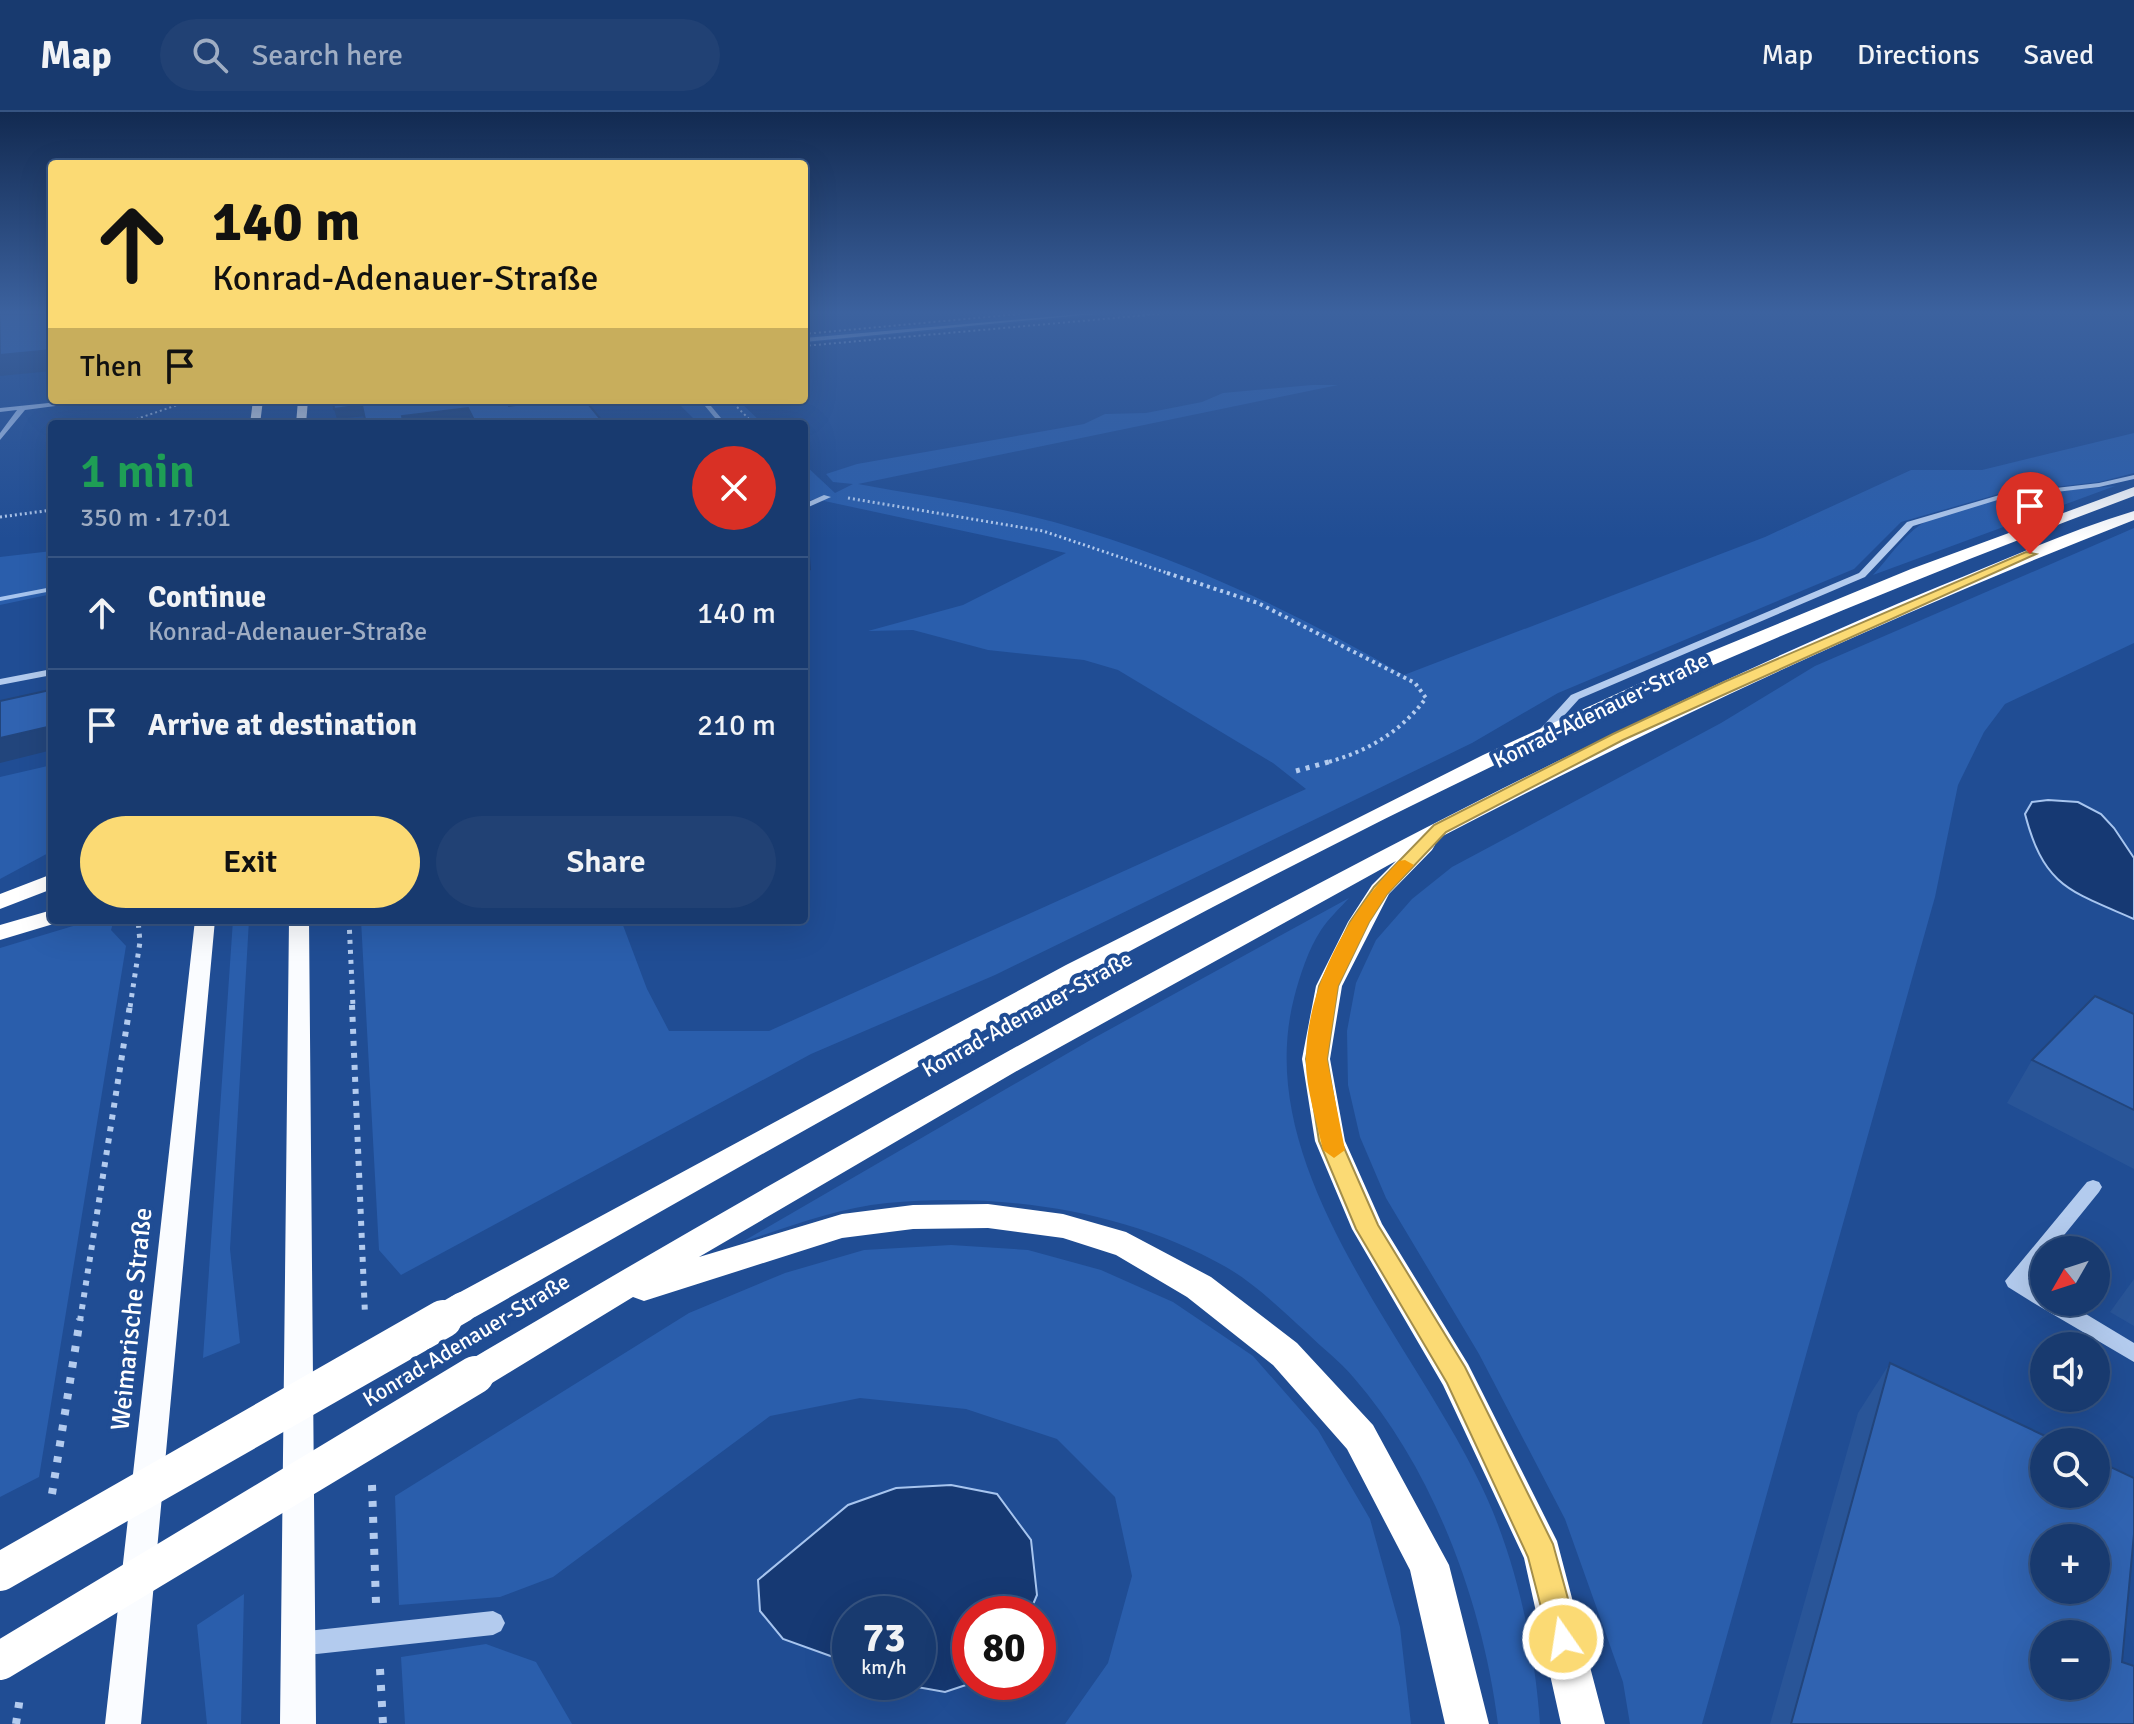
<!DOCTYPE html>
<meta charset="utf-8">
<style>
:root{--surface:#183a6f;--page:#214174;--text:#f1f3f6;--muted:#9fadc3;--line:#365482;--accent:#fbda74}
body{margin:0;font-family:Signika,sans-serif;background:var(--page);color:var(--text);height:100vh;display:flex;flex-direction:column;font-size:30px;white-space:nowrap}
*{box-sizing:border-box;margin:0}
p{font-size:26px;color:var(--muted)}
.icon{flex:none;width:44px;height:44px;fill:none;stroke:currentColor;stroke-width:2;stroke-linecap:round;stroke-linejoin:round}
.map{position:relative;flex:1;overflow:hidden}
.details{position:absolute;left:48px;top:308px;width:760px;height:504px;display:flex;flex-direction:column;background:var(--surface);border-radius:8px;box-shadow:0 8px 32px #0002,0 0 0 2px var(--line)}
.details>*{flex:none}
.top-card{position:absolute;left:48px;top:48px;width:760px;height:244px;border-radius:8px;box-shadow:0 8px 32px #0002,0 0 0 2px var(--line);background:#fbda74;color:#111;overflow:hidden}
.needle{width:52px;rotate:231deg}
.tools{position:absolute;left:2030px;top:1124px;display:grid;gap:16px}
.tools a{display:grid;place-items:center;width:80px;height:80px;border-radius:50%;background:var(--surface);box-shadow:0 8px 32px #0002,0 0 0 2px var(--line);font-size:40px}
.speed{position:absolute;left:832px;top:1484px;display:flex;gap:16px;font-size:40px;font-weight:700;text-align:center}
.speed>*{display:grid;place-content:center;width:104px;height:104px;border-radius:50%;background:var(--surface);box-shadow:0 8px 32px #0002,0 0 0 2px var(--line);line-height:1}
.speed small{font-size:20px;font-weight:400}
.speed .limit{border:12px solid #d22;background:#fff;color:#111}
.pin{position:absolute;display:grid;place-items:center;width:68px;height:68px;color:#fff;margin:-82px -34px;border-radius:50% 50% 50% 0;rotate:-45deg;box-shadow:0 0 8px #0007}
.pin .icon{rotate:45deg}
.me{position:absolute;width:88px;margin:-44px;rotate:347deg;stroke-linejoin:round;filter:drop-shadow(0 0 6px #0008)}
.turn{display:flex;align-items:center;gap:28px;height:168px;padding:0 32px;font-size:36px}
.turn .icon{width:104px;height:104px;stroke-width:2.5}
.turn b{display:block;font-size:56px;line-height:68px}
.then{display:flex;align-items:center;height:76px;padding:0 32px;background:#0003;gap:16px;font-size:30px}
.round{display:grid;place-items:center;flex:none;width:84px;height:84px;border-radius:42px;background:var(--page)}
.head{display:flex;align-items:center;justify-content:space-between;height:136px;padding:0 32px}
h1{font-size:48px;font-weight:600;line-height:60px;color:#1e9e55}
.cta{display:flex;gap:16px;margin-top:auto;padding:16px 32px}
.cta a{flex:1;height:92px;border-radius:48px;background:var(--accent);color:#111;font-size:32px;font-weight:600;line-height:92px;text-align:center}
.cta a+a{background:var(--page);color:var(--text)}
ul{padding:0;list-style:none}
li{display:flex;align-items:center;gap:24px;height:112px;padding:0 32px;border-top:2px solid var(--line)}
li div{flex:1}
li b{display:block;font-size:30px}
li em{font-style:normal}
header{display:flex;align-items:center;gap:48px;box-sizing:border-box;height:112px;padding:0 40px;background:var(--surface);border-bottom:2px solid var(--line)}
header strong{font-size:38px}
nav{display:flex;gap:44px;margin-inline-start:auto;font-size:28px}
.search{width:560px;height:72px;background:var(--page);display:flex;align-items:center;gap:20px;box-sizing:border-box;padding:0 28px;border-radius:44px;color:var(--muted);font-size:30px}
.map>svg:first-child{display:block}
</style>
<header>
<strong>Map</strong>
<div class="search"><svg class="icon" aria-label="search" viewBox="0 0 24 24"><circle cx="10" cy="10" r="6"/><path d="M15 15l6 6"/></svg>Search here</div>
<nav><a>Map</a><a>Directions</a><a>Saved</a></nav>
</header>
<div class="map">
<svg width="2134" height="1612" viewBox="0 0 2134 1612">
<rect width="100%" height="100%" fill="#204d94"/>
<path fill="#2a5eac" d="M1040,202h73l-309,29v-7z
M1312,273h26l-480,99c65,12 132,21 196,38 123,34 240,89 350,153l361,-138 146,-67h71l152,-37v40l-35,9 -97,11 -101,29 -47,47 -296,124 -86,50 -477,232 -184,79 -410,221 -22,-25 -18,-330h260l26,69 22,42h100l537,-242 -33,-26 -155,-93 -34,-10 -96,-10 -75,-20 -45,1 95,-26 103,-52 -251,-54 -11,3v-38l31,29 18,-9 -20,-2 -7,-8 31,-10 227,-40 21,-10 41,-1 56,-11 21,-9z
M675,288h63l25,24h-64z
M2115,374l-242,89c15,-16 29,-38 47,-50 41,-28 145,-34 195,-39z
M2134,416v115l-129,61 -21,28 -26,53 -23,112 -233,827h-72l-7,-42 -58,-163 -86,-165 -93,-156 -26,-61 -12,-52 -1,-54 9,-48 20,-43 36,-41 40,-32 269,-144 94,-57z
M52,439v43l-52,11v-48z
M52,653v86l-52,28v-102z
M1349,786c-9,10 -21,21 -28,32 -13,20 -21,45 -27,68 -46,181 135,357 199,514 27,67 42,140 47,212h-42c-15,-120 -64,-254 -144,-346 -14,-17 -33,-31 -48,-46 -24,-22 -52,-49 -80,-65 -100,-57 -225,-75 -339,-64 -50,5 -98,24 -145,39l352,-204z
M93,808h21l-3,10 15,16 -87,531 -39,20v-549z
M233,808h16l-19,329 10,94 -37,15z
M951,1133l77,5 73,20 72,32 80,54 65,74 52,89 30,108 11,97h-346l43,-61 24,-87 -17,-79 -58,-58 -91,-30 -106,-11 -90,18 -217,161 -53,20 -101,8 -4,-109 294,-183 96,-40 79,-23z
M244,1482l-3,130h-34l-10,-99z
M486,1532l50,18 36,62h-167l-4,-67z"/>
<path fill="#163973" stroke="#a7c5ef" stroke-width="2" d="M2048,688l30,2 23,12 13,14 20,30v61c-64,-28 -90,-32 -109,-105l7,-12z
M951,1373l46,9 34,46 6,55 -8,19h-59v68h5l-30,10 -56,-10h29v-68h-68v49l-67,-24 -23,-28 -2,-31 90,-75 48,-17z"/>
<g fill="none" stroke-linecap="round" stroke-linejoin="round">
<path fill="#a7c5ef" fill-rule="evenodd" d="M1082,202h12l-290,28v-4z
M700,288h6l20,24h-6z
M52,475v4l-52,10v-4z"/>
<path stroke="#b3cbee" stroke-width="2" stroke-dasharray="2 3" stroke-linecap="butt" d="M804,222l216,-20
M804,234l355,-32
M730,288l24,24
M122,312l70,-24"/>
<path stroke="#b3cbee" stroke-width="3" stroke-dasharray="2 3" stroke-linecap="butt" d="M848,386l195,33 130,44
M0,405l52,-7"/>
<path stroke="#b3cbee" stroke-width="4" stroke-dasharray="3 4" stroke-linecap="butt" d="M1167,461l91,30 157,80 11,15c-26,35 -60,54 -101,65"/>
<path stroke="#b3cbee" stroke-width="5" stroke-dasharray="4 6" stroke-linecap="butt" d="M1296,659l36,-10
M349,808l4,87
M130,895l10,-65 -2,-22"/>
<path stroke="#b3cbee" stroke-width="6" stroke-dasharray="5 7" stroke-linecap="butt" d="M352,893l13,310
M80,1209l50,-316"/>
<path stroke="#b3cbee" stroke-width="8" stroke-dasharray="6 10" stroke-linecap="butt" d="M372,1373l4,118
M52,1382l28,-175
M380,1557l3,55
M16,1612l4,-27"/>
<path fill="#b3cbee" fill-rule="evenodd" d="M78,288h23l-76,10 -25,30v-7l17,-23 -17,2v-4z
M2134,363v4l-35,8 -95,11 -91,28 -48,51 -286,122 -37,41h-8l-2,-2 39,-43 288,-122 48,-51 96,-28 96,-11z
M824,383l7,2 -27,12v-5z
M52,557v6l-52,10v-6z
M2093,1068l6,2 3,5 -3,5 -47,58h-8v9l-16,20 16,10v13h22l68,41v19l-97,-57 -29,-18 -3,-6 82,-99z
M493,1499l8,4 4,8 -4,8 -8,4 -195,21 -9,-3 -3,-9 3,-9 9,-3z"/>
<path fill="#fafcff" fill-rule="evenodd" d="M253,288h10l-3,24h-10z
M298,288h10l-2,24h-10z
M195,808h20l-74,804h-36z
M289,808h20l7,804h-36z"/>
<path fill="#fff" fill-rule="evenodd" d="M2134,375v9c-216,81 -427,167 -635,267 -350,168 -687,363 -1024,554l-12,4 -12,-4 -5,-10 5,-10 615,-332 417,-210 212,-97 216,-89z
M2134,399v9c-241,94 -472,202 -701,321l2,4 -3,5 -43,44 -47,92 -12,73 15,82 37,83 86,140 89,177 48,183h-44l-37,-166 -81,-173 -91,-156 -37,-88 -13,-82 14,-73 32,-64 24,-37 24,-24 -381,211 -316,185 143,-43 71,-9 75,-1 75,10 63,18 85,45 86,66 76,82 76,140 40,159h-44l-35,-154 -63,-121 -74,-84 -86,-68 -71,-42 -53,-17 -75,-10 -75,1 -71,9 -198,63 -11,-4 -146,89 -12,4 -12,-4 -5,-11 5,-11c333,-197 670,-387 1015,-563 152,-77 305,-150 462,-215 64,-26 128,-55 194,-75z
M52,762v15l-52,20v-15z
M52,798v10l8,2 -60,18v-15z"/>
<path stroke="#fff" stroke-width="30" d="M439,1209l24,-14"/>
<path stroke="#fff" stroke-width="38" d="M0,1460l443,-253
M0,1549l475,-286"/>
</g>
<path fill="#295598" d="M2134,902v155l-127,-66 25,-43z
M2134,1167v47l-24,-14z
M1890,1251l232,299 12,62h-364l88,-311z"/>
<path fill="#22457c" d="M52,238v21l-52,5v-21z
M362,293l4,11 -29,3 -3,-10z
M468,296l3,10 -48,6h-19l-2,-8z
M810,445l1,13 -7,2v-13z
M52,614v24l-52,13v-25z"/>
<path fill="#3063b1" stroke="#22457c" stroke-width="2" fill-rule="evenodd" d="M0,202h52v36l-52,5z
M333,288h174l2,6 45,-6h31l17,21 7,-1 3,4h-125l-1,-2 -10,2 -8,-16 -66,8 2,8h-38l-4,-19 -28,4z
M50,578l2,15v21l-52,12v-37z
M2095,884l39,18v96l-102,-50z
M1890,1251l168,79h-14v52h52v-34l38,18v56l-12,128 12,4v58h-343zM2044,1426h52v52h-52zM2044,1522h52v52h-52z"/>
<linearGradient id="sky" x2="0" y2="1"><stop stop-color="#122a51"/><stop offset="0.47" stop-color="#3c629f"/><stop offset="1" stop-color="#3c629f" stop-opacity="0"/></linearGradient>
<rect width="2134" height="427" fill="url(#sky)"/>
<path fill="#fbda74" stroke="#a38e4b" stroke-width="2" d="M2026,440l10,2 -413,186 -177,92 -59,62 -18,28 -31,64 -11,73 14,82 37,84 87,142 88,177 26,95 -5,11 -11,5 -11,-5 -24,-93 -81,-174 -91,-154 -37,-88 -13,-82 13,-73 31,-64 24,-35 60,-62 179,-91 111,-52z"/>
<path fill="#f59e0b" d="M1405,748l9,5 -27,29 -18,28 -31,64 -11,73 18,91 -11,8 -11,-8c-6,-29 -18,-63 -17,-92 1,-73 43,-146 93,-197z"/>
<g text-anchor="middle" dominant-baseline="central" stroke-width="8" stroke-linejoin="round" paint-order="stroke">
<g font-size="22" fill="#fff" stroke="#204d94">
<text transform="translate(1601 598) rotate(-26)">Konrad-Adenauer-Straße</text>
<text transform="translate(1027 902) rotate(-29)">Konrad-Adenauer-Straße</text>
<text transform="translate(466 1228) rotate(-31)">Konrad-Adenauer-Straße</text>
</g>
<g font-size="26" fill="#fff" stroke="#204d94">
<text transform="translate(132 1207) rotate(-84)">Weimarische Straße</text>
</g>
</g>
</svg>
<div class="tools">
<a><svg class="needle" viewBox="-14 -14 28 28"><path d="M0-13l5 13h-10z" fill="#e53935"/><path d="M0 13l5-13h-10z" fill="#9fadc3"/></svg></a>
<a><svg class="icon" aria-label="sound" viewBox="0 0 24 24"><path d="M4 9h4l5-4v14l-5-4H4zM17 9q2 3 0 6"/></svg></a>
<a><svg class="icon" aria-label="search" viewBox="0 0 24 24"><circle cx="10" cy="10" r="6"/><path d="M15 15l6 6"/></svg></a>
<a>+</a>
<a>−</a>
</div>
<div class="speed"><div>73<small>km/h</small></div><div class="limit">80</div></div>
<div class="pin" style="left:2030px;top:442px;background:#d93025"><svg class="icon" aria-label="arrive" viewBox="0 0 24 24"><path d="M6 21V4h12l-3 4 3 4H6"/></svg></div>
<svg class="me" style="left:1563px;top:1527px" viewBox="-20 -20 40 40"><circle r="17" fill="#fbda74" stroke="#fff" stroke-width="3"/><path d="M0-11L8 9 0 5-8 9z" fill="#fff"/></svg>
<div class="top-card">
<div class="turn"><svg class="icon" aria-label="ahead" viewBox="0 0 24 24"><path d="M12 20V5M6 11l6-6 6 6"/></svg><div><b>140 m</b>Konrad-Adenauer-Straße</div></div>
<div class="then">Then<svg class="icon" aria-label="arrive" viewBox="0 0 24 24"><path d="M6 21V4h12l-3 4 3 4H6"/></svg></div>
</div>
<section class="details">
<div class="head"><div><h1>1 min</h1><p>350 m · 17:01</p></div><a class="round" style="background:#d93025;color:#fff"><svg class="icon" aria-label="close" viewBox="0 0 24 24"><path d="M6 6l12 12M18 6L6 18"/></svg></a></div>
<ul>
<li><svg class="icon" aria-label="ahead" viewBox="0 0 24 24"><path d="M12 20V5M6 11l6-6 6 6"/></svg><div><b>Continue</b><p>Konrad-Adenauer-Straße</p></div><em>140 m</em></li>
<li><svg class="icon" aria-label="arrive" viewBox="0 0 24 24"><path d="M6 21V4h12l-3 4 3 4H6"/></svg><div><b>Arrive at destination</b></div><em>210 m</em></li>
</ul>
<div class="cta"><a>Exit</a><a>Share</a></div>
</section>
</div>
